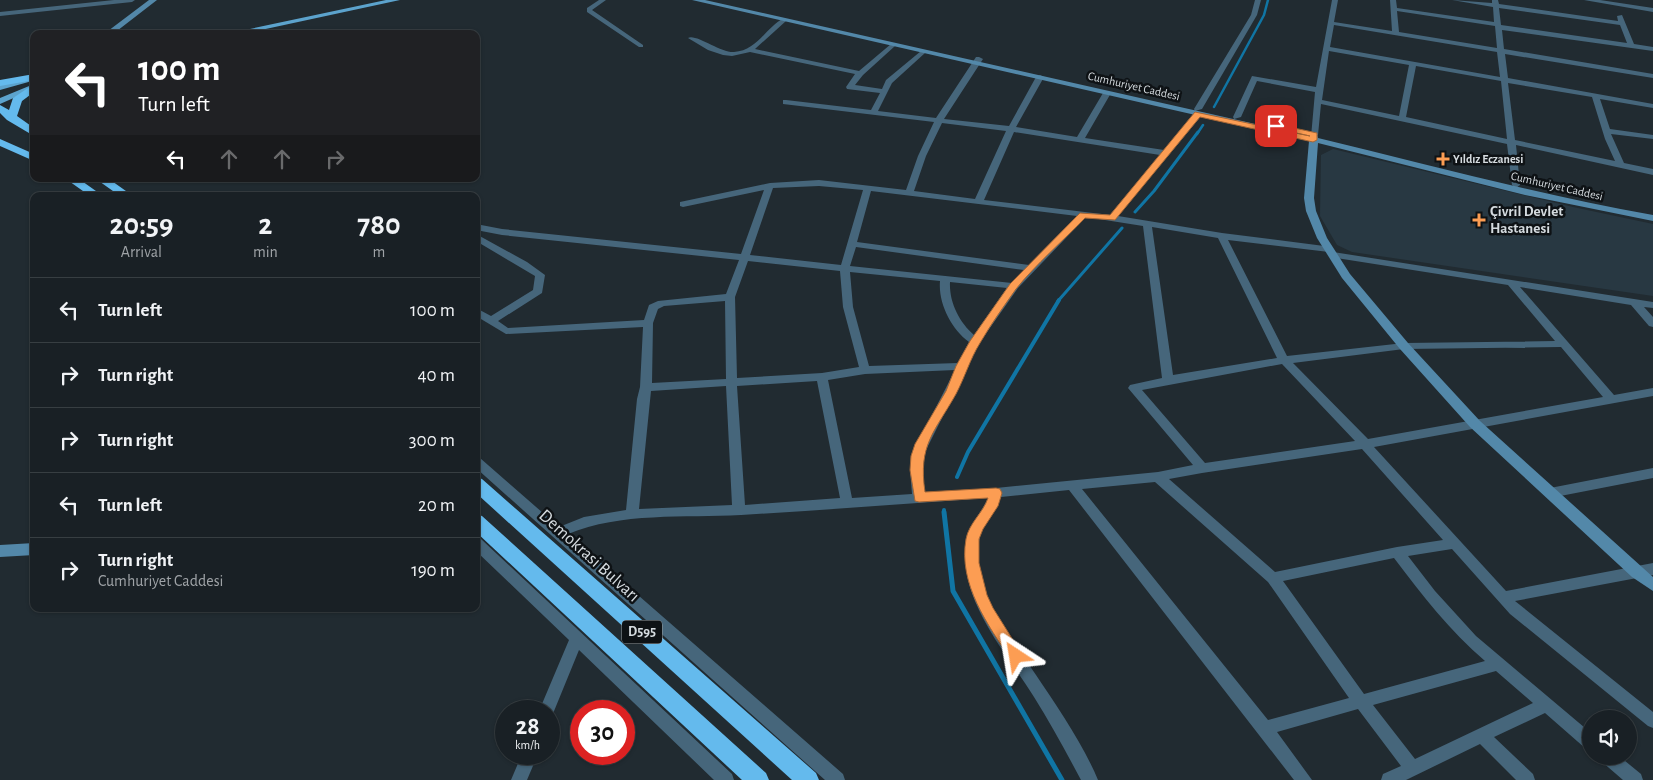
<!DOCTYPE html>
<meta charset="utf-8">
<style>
:root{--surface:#192025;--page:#262d32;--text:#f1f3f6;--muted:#9fa3a7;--line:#373e42}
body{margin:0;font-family:"Alegreya Sans",sans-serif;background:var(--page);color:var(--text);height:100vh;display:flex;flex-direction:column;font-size:19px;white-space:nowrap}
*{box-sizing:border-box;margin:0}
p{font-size:16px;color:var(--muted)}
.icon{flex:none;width:28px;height:28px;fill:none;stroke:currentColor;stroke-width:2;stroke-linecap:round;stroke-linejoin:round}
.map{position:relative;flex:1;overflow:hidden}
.sheet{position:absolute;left:30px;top:192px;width:450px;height:420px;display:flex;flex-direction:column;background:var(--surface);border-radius:10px;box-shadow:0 1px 4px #0004,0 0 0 1px var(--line)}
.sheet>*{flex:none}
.top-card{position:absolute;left:30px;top:30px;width:450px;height:152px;border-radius:10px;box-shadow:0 1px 4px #0004,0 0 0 1px var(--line);background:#202124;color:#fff;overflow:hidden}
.tools{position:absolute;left:1582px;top:710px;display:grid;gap:10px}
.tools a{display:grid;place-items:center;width:55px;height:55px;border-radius:50%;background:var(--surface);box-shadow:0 1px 4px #0004,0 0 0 1px var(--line);font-size:25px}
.speed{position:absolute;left:495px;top:700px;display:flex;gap:10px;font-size:25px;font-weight:700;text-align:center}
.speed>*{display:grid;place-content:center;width:65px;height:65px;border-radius:50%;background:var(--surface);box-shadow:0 1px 4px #0004,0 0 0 1px var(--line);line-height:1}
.speed small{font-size:12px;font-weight:400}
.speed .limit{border:8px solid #d22;background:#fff;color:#111}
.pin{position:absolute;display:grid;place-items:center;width:42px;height:42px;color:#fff;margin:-21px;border-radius:10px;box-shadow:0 2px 8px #0006}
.me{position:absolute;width:55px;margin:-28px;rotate:327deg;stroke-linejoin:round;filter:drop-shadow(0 0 4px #0008)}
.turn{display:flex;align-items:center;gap:18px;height:105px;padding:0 25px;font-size:22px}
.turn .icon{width:65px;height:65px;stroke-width:2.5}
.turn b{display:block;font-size:35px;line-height:42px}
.lanes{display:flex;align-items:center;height:48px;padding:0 25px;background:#0003;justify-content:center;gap:25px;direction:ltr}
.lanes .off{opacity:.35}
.eta{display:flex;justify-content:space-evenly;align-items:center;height:85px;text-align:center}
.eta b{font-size:30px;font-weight:700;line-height:35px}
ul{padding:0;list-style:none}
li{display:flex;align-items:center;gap:15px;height:65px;padding:0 25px;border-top:1px solid var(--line)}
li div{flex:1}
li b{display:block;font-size:19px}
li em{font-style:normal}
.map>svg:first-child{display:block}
</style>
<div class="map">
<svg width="1653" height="780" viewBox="0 0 1653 780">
<rect width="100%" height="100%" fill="#212b31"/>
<path fill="#283842" d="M1333,149l240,58 80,17v72l-301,-44 -15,-7 -17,-29 1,-61z"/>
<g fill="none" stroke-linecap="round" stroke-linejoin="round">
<path stroke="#1075a4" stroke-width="2.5" d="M1214,107l50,-92 4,-15
M1197,134l6,-9"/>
<path stroke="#1075a4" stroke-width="3" d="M1135,212l19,-21 44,-59
M1058,301l64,-73"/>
<path stroke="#1075a4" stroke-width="4" d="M957,477l11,-25 91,-152
M944,510v3"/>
<path stroke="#1075a4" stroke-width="5" d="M944,512l9,79 109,189"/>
<path fill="#46667b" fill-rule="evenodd" d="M114,0h21l-3,2 -132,14v-4z
M599,0h7l-14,10 51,35v2h-4l-52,-35v-4z
M1255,0h6l-4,15 -55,94 -7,2 -1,-2 57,-94z
M1332,0h6l-4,22 58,9 -2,-31h6l1,8 97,14 -1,-15 -41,-7 40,3v-3h6l1,4 119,17 -1,-5 5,-1 12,29 19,3v4l-151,-21 2,19 149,25v4l-148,-24 3,24 145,26v4l-53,-9 10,30 43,6v4l-42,-5 13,29 29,6v6l-137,-30 4,40 -4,3 -4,-3 -5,-41 -186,-40 -3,31 -7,2 4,-45 -58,-11 -16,36 -7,2 -1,-2 19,-41 64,11zM1499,8l121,17 7,18 -126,-18zM1397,11l98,15 2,22 -98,-16zM1334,25l163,27 3,25 -170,-30zM1329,51l80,14 -10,51 -77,-16zM1416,66l85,15 6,58 -101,-22zM1508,83l84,14 13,42 10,22 -100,-21z
M1584,0h16l53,8v4z
M784,18l2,1v2l-31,28 104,22 32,-27h4v2l-32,29 -8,10 27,4 4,-9 35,-29h4v2l-33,30 -14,28 58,7 40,-61h3l4,2 -39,60 65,7 27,-49 4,-2 4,2 -28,50 61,10 26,-44 4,-2 4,2 -26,45 79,12 31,-38h6v4l-83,100 104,17 110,14v4l-3,1 -101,-12 59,116 117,-13 151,-2 -47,-56 -178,-28v-4l3,-1 320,50v6l-9,-1 9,10v10l-4,-1 -18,-21 -111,-18 94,108 39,-7v8l-279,51 132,144 147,-28v12l-138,26 138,111v16l-5,-2 -138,-112 -58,-65 -44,7 27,35 41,45 115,97v17l-6,-2 -40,-35 -51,24 39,37 2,6h-19l-36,-36 -74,36h-25l2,-6 18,-8 -43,-57 -81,23 35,48h-18l-225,-290 -68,7c-6,16 -20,28 -22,45 -6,52 30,92 57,133 21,31 48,71 62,105h-17c-15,-28 -30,-56 -47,-83 -28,-45 -79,-101 -67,-158 3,-16 15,-27 21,-41 -82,6 -165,12 -247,17 -57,3 -120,-3 -173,19l275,240 2,6h-20l-349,-312v-11l4,1 79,69 25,-10 42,-7 11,-111 3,-12 3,-60 -137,7 -30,-18v-8l15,8 42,-26 2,-14 -59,-35v-7l51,28 18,13 -3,18 -44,28 10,7 136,-8 5,-15 9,-4 68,-7 13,-34 -237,-25 -26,-5v-6l26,5 239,25 23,-64 -81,17 -3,-1v-4l90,-19 49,-3 87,10 12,-34 16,-34 -151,-18v-4h3l85,10 9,-17 -33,-4 -1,-2 9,-13 -105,-22 -18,4 -9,-1 -15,-5 -20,-12c7,-5 33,15 46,14 23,-1 32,-25 50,-34zM942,123l64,8 -31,68 -61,-8 12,-35zM1014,132l146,23 -50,60 -126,-15zM819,186l44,4 -22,75 -91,-10 23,-67zM871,191l206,25 -48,49 -172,-23zM1086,217l57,9 19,152 -32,7 -2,3 65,77 -35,7 -162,16 -71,5 -3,-23 1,-14 57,-114 38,-54zM1152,227l66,11 59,120 -104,17zM856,247l168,23 -12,13 -162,-17zM748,261l92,10 3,36 16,60 -37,6 -85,5 -2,-81zM850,272l90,9c-2,22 11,48 29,61l-11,21 -89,3 -16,-59zM950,282l57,6 -33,47c-15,-13 -25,-33 -24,-53zM725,301l1,78 -74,4 1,-60 5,-14 6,-3zM1561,347l42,50 -235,42 -75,-76 111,-14zM1282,364l73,77 -150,22 -63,-73zM955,370l-44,86 -1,14 2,24 -60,4 -24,-118 37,-6zM817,381l23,117 -95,7 -8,-119zM726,386l6,119 -93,4 12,-118zM1362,449l81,91 -46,7 -122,25 -106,-93 33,-6zM1155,482l113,100 81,116 -81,22 -186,-231zM1394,558c28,37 56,73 91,103l-121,33 -81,-113zM1496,671l37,32 -118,56 -42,-54z
M1653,468v10l-103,20 -4,-2 -2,-3 2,-3 4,-2z
M476,538l5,1 251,235 2,6h-20l-135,-130 -27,66 -3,1v-6h-10l30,-71 -93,-89z
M522,754h16l-11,26h-16z
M1599,756h20l22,18 2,6h-20l-22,-19z"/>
<path fill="#5388a9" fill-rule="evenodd" d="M149,0h8l-44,34h-9z
M692,0h13l604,136 5,-4 3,1 1,5c112,27 222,57 335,77v6l-128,-26 -207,-52 -4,55 2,13 11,27 23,36 58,69 72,78 173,156v14l-21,-14 -162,-150 -70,-78 -58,-71 -25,-40 -11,-27 -2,-13 5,-57z
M34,543v12l-34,2v-12z"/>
<path fill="#5ca3cd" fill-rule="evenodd" d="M386,0h14l-158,34h-16z
M29,77h3v4l-32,9v-5z
M34,84v5l-34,15v-6z"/>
<path fill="#64baed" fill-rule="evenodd" d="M34,74v6l-34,6v-6z
M34,84v8l-12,9 -5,15 17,12v8l-27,-16 -7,-7v-8l9,5 4,-12z
M0,139l34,15v7l-34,-15z
M66,179h13l24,17h-13z
M96,179h13l24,17h-13z
M476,477l6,2 334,294 3,7h-27l-316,-287z
M476,514l6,2 284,257 3,7h-27l-266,-248z"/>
</g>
<path fill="#fc9d53" stroke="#a46636" d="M1195,112l115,24 -37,-8 -1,-2 4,-2 41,9v7l-4,2 -113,-25 -85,103 -30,-2c-21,22 -50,47 -69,71 -12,17 -25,35 -36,54 -10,16 -15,34 -24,51 -22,39 -38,51 -31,98l71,-4 4,1 2,4 -4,13 -15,23 -4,10v24l8,32 6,13 30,48 -2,4 -5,2 -5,-2c-23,-35 -53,-76 -45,-121 3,-16 17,-26 22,-41l-69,4 -4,-1 -5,-31 1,-14 4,-12 31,-53 10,-25 14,-25 40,-57 70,-71 30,2z"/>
<g fill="#fc9d53" stroke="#0e1215" stroke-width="2">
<path d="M1440.5 151.5h5v5h5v5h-5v5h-5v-5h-5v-5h5z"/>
<path d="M1476.5 212.5h5v5h5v5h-5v5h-5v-5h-5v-5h5z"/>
</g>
<g text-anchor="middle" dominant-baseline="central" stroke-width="5" stroke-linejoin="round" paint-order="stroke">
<g font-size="12" fill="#d5dbdf" stroke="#0e1215">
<text transform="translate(1134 86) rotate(13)">Cumhuriyet Caddesi</text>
<text transform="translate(1557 186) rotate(13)">Cumhuriyet Caddesi</text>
</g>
<g font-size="12" font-weight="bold" fill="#d5dbdf" stroke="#0e1215" text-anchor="start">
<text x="1453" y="159">Yıldız Eczanesi</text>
</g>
<rect fill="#0e1215" stroke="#999fa2" stroke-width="1" x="622" y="620.5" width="40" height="23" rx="4"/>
<g font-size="14" font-weight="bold" fill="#d5dbdf">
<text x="642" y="632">D595</text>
</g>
<g font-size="15" font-weight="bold" fill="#d5dbdf" stroke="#0e1215" text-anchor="start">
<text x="1490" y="211">Çivril Devlet<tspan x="1490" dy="17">Hastanesi</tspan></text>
</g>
<g font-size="18" fill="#d5dbdf" stroke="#0e1215">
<text transform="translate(589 556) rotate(42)">Demokrasi Bulvarı</text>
</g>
</g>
</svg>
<div class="tools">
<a><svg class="icon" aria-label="sound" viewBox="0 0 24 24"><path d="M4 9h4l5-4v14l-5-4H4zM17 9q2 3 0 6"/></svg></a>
</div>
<div class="speed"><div>28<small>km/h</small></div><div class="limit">30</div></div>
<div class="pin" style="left:1276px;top:126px;background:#d93025"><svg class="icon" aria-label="arrive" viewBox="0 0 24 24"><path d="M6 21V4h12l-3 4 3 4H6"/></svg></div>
<svg class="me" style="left:1016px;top:656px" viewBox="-20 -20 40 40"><path d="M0-17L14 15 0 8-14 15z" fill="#fc9d53" stroke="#fff" stroke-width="4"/></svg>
<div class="top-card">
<div class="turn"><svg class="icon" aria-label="left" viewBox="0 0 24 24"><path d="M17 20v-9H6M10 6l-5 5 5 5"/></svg><div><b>100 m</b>Turn left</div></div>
<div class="lanes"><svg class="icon" aria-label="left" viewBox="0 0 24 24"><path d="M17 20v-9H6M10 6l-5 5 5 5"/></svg><svg class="icon off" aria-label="ahead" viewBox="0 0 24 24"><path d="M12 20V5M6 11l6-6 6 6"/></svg><svg class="icon off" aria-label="ahead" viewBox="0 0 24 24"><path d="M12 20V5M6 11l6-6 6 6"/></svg><svg class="icon off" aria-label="right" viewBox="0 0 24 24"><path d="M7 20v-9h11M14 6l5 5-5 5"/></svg></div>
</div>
<section class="sheet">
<div class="eta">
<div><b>20:59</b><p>Arrival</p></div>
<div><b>2</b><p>min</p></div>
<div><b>780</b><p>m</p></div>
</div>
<ul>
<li><svg class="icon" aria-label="left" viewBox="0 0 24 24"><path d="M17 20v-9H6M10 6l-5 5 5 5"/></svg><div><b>Turn left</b></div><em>100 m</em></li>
<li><svg class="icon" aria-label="right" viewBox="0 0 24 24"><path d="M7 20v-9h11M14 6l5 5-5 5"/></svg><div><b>Turn right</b></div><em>40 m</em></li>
<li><svg class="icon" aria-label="right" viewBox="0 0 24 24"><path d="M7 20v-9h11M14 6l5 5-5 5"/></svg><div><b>Turn right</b></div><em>300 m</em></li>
<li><svg class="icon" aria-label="left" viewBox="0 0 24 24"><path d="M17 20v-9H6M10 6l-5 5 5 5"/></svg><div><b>Turn left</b></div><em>20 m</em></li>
<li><svg class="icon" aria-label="right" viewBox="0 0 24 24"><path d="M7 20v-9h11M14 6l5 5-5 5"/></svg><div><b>Turn right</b><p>Cumhuriyet Caddesi</p></div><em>190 m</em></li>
</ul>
</section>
</div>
